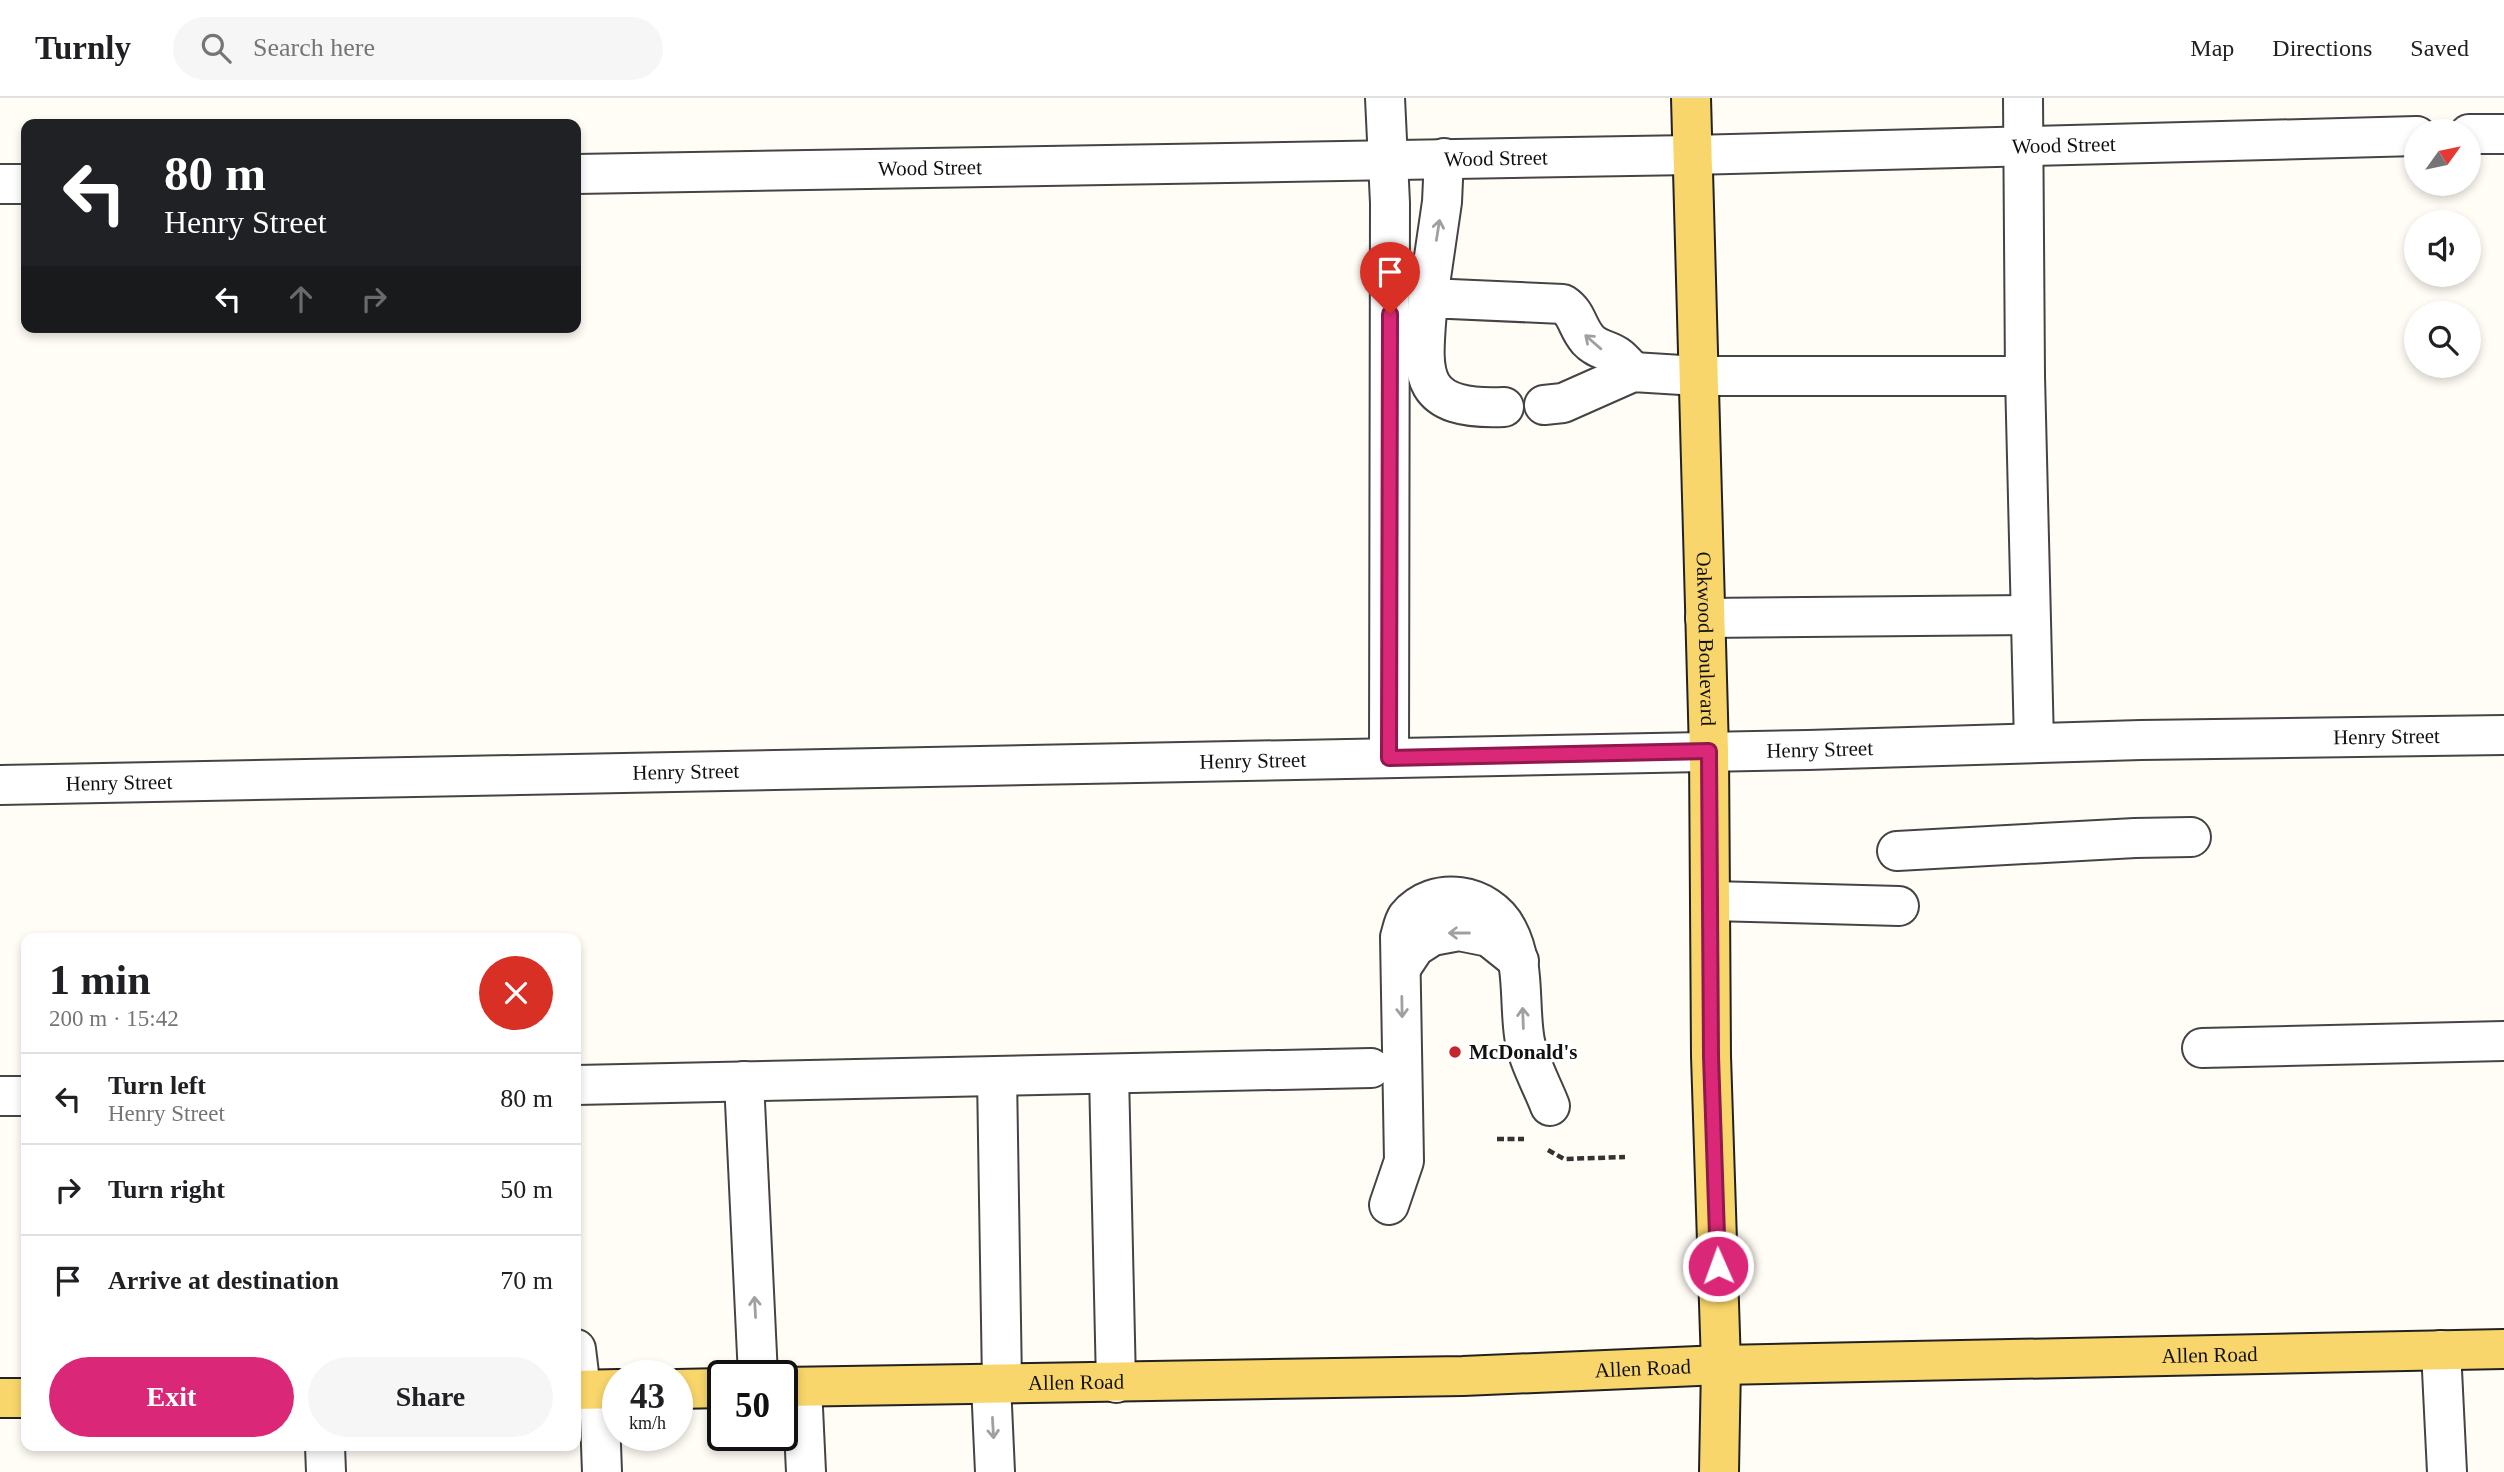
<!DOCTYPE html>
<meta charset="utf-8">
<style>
:root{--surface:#fff;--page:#f6f6f6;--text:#202124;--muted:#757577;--line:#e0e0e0;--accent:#db2777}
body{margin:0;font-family:Georgia,serif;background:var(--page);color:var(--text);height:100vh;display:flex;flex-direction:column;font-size:26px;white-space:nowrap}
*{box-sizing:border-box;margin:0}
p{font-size:23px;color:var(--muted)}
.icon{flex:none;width:38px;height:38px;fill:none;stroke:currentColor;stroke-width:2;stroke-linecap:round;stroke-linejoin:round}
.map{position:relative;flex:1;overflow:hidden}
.drawer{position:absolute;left:21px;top:835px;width:560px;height:518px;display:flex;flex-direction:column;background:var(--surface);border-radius:14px;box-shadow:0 4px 10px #0003}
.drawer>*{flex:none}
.banner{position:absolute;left:21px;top:21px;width:560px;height:214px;border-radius:14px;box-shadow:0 4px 10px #0003;background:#202124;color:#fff;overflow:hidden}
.needle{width:46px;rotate:57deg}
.fabs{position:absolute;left:2404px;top:21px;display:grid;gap:14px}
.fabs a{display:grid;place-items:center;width:77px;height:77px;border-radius:50%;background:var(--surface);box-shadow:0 4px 10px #0003;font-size:35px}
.speed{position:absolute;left:602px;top:1262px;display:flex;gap:14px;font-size:35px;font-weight:700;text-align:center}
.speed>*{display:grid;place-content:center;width:91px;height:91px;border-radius:50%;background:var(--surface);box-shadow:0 4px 10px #0003;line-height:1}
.speed small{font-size:18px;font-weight:400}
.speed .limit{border:4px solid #111;border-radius:10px;background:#fff;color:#111}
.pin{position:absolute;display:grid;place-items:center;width:60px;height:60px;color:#fff;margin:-72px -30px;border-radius:50% 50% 50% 0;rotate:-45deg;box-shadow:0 0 7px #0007}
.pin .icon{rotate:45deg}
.me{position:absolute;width:77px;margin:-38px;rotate:358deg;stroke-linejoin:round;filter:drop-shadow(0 0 5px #0008)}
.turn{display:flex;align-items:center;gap:24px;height:147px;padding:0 28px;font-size:32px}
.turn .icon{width:91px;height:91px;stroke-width:2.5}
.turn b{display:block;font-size:49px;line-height:60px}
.lanes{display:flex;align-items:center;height:66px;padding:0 28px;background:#0003;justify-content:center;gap:35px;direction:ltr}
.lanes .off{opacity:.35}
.round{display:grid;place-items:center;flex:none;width:74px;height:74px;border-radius:37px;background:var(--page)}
.overview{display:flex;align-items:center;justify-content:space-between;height:119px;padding:0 28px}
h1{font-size:42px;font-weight:700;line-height:52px}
.button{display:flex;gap:14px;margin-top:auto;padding:14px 28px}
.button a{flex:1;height:80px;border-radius:42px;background:var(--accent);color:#fff;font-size:28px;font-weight:700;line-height:80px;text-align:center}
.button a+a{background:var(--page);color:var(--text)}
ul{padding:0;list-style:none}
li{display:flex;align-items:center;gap:21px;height:91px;padding:0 28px;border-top:2px solid var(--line)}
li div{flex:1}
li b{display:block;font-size:26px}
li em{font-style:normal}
header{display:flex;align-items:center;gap:42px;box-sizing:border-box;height:98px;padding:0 35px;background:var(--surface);border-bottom:2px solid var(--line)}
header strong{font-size:33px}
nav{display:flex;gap:38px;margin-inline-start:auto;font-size:24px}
.search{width:490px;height:63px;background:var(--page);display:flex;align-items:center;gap:18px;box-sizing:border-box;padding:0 24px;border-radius:38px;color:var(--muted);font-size:26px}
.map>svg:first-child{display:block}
</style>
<header>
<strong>Turnly</strong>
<div class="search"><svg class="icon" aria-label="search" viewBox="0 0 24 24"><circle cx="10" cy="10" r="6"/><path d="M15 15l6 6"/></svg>Search here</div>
<nav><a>Map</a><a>Directions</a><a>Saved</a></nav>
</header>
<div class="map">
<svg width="2504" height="1374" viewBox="0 0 2504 1374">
<rect width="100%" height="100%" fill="#fffdf5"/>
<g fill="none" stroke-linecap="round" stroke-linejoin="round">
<defs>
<g id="minor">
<path d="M1385,0l5,105 -1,555"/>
<path d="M2023,0l2,278 9,367"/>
<path d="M2469,36h35"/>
<path id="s1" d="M576,76l1115,-19 726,-19"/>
<path d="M0,86h26"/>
<path d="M1428,200l14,-96 2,-44"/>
<path d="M1544,307l19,-2 70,-31 65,4h327"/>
<path d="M1504,309c-93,4 -81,-38 -76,-109l135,6c15,10 13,22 25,36 9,10 19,9 29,16 6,4 11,11 16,16"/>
<path d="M1705,520l325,-3"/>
<path id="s2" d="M0,687l1808,-35 333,-10 363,-5"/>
<path d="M1897,753l238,-13 56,-1"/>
<path d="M1711,803l188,5"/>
<path d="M1401,870l14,-21 17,-11 27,-5 30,6 30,24"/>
<path d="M2202,950l302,-7"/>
<path d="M1109,976l7,309"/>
<path d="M997,978l5,307"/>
<path d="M744,983l14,295"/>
<path d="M576,987l795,-17"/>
<path d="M0,998h26"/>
<path d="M1389,1107l15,-44 -4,-224c2,-6 3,-14 7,-20 27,-33 81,-24 100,12 18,33 12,71 17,106 2,22 18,50 26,71"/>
<path d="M576,1251l5,41"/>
<path d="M2441,1252l6,122"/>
<path d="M991,1286l4,88"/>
<path d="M802,1289l4,85"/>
<path d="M599,1292l3,82"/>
<path d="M325,1348l1,26"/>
</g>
<g id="major">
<path id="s3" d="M1691,0l18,653 2,305 10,309 -2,107"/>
<path id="s4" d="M782,1289l681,-11 258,-11 783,-16"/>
<path d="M677,1291l46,-1"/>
<path d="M576,1292l42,-1"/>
<path d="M0,1300h26"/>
</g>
</defs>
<use href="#minor" stroke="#444" stroke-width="42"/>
<use href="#major" stroke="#222" stroke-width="42"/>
<path stroke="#333" stroke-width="4.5" stroke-dasharray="7 3.5" stroke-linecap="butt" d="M1497,1041h27
M1548,1052l16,9 61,-2"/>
<use href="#minor" stroke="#fff" stroke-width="38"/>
<use href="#major" stroke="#f9d66b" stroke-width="38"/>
</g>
<defs><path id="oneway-shaft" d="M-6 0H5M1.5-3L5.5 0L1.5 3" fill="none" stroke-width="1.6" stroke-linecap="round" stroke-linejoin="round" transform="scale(1.75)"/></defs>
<g stroke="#a0a0a0">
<use href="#oneway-shaft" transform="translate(1438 132) rotate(-81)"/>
<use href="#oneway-shaft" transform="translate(1593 244) rotate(-139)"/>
<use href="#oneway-shaft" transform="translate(1459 835) rotate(-180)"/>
<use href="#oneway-shaft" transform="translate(1402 909) rotate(89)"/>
<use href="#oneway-shaft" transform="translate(1523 920) rotate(-92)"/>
<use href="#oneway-shaft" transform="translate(755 1209) rotate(-93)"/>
<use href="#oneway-shaft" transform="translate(993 1330) rotate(87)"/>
</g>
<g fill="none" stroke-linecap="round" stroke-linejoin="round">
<defs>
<path id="route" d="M1390,216l-1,444 320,-7 2,305 7,210"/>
</defs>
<use href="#route" stroke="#8e194d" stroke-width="18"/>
<use href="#route" stroke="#db2777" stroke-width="12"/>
</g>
<circle fill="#c4262e" stroke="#fff" stroke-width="2.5" cx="1455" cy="954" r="7"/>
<g text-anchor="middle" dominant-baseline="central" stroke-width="7" stroke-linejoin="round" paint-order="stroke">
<g font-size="21" fill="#111" stroke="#fff">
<text stroke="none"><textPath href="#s1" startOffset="1488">Wood Street</textPath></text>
<text stroke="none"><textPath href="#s1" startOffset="920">Wood Street</textPath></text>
<text stroke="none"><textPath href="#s1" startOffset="354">Wood Street</textPath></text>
<text stroke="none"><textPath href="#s3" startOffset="541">Oakwood Boulevard</textPath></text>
<text stroke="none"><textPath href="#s2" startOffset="2387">Henry Street</textPath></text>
<text stroke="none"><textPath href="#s2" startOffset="1820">Henry Street</textPath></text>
<text stroke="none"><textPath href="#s2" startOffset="1253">Henry Street</textPath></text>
<text stroke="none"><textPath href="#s2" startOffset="686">Henry Street</textPath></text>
<text stroke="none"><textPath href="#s2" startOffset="119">Henry Street</textPath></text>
<text stroke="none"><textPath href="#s4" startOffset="1428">Allen Road</textPath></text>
<text stroke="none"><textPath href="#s4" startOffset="861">Allen Road</textPath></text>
<text stroke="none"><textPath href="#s4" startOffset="294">Allen Road</textPath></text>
</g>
<g font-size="21" font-weight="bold" fill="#111" stroke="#fff" text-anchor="start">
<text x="1469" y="954">McDonald's</text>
</g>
</g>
</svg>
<div class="fabs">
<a><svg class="needle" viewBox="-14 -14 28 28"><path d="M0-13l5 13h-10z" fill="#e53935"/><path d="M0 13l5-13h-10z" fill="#757577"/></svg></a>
<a><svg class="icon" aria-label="sound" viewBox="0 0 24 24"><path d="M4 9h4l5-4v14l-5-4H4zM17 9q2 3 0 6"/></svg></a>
<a><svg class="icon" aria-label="search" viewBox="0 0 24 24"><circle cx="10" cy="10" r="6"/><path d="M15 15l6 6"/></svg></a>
</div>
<div class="speed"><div>43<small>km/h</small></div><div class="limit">50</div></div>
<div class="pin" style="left:1390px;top:216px;background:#d93025"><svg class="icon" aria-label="arrive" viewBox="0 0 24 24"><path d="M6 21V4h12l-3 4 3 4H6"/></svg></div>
<svg class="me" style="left:1718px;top:1168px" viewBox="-20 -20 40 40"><circle r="17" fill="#db2777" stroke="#fff" stroke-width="3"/><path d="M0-11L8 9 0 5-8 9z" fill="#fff"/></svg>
<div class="banner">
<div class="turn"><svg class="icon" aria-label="left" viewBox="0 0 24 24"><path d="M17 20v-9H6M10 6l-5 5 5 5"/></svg><div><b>80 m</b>Henry Street</div></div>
<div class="lanes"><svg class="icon" aria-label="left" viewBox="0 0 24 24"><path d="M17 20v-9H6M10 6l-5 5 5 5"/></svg><svg class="icon off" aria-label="ahead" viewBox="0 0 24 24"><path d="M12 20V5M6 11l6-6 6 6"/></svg><svg class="icon off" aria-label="right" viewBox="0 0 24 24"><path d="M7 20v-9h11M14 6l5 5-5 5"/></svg></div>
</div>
<section class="drawer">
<div class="overview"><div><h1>1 min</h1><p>200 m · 15:42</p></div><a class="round" style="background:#d93025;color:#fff"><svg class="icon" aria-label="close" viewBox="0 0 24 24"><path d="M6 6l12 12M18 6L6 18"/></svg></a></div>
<ul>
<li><svg class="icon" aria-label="left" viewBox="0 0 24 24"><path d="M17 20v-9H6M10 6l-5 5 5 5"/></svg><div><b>Turn left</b><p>Henry Street</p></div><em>80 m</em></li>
<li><svg class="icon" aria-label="right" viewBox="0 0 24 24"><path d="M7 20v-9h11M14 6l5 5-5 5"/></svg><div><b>Turn right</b></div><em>50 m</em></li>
<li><svg class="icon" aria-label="arrive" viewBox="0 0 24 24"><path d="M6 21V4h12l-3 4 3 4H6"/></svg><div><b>Arrive at destination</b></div><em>70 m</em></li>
</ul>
<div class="button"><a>Exit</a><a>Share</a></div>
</section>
</div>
